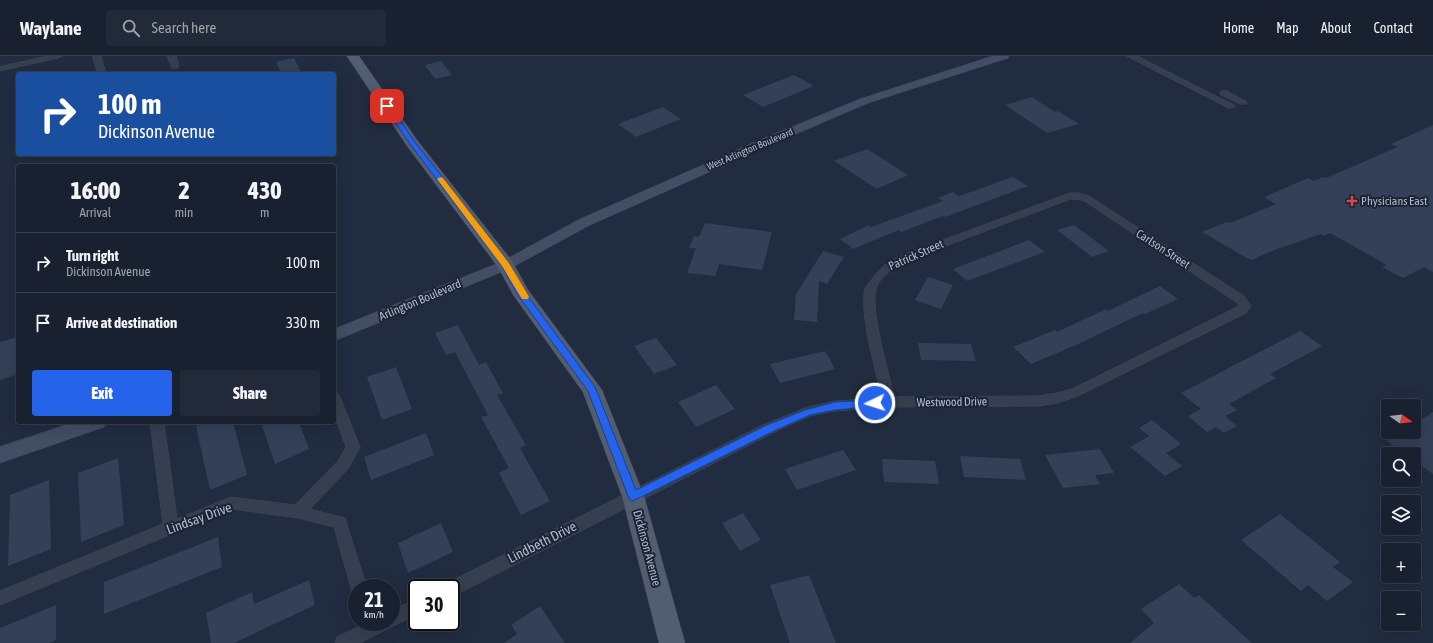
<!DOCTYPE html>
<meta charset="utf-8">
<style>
:root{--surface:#192130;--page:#222938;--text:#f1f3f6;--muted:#9fa3ab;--line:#373e4c;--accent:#2563eb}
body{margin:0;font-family:"Asap Condensed",sans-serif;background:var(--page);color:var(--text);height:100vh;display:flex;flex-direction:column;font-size:15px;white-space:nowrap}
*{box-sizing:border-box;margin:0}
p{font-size:13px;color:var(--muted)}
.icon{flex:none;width:22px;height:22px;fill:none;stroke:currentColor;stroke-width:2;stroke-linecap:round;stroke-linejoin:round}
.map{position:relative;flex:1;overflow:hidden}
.side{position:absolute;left:16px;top:108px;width:320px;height:260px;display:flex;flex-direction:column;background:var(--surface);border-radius:4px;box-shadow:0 4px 16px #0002,0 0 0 1px var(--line)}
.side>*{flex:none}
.banner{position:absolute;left:16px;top:16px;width:320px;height:84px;border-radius:4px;box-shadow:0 4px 16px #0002,0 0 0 1px var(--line);background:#1a4fa0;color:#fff;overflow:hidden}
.needle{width:26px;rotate:104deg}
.controls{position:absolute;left:1381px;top:343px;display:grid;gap:8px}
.controls a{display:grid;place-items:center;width:40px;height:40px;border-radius:4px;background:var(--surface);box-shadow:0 4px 16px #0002,0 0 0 1px var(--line);font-size:20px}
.speed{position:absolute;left:348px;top:523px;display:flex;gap:8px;font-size:20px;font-weight:700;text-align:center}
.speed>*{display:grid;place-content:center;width:52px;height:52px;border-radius:50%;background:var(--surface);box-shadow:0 4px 16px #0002,0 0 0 1px var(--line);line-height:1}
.speed small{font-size:10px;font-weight:400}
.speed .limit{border:2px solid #111;border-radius:6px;background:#fff;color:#111}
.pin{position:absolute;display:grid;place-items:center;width:34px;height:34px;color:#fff;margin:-17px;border-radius:8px;box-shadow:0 2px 6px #0006}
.me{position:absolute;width:44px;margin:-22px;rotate:266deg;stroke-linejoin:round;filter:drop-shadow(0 0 3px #0008)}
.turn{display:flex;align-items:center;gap:14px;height:84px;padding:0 16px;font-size:18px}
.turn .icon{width:52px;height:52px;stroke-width:2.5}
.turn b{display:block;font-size:28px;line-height:34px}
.eta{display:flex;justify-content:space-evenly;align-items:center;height:68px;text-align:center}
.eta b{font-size:24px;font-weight:800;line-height:28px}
.action{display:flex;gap:8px;margin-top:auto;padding:8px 16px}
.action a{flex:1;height:46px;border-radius:4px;background:var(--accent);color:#fff;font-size:16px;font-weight:800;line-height:46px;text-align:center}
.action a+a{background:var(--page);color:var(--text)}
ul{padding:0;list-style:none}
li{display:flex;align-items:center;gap:12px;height:60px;padding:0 16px;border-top:1px solid var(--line)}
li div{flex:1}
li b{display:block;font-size:15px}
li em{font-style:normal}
header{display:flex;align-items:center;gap:24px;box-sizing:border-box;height:56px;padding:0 20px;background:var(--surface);border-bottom:1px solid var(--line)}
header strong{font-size:19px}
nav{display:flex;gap:22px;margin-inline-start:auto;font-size:14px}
.search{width:280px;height:36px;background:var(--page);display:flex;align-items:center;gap:10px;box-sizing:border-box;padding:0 14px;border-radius:4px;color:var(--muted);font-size:15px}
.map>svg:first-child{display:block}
</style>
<header>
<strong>Waylane</strong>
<div class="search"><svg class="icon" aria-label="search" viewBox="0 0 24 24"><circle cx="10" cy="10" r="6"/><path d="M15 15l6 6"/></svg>Search here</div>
<nav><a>Home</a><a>Map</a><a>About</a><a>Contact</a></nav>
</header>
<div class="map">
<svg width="1433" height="587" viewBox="0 0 1433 587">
<rect width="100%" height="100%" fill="#212c40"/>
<path fill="#334057" d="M294,2l7,14 -19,2 -6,-12z
M441,5l11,14 -17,4 -10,-14z
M794,19l20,11 -51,21 -20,-12z
M1032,41l23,15 3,-1 21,13 -32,9 -42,-28z
M663,51l18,12 -45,18 -18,-13z
M1433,69v147l-9,-5 -21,11 -21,-11 5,-2 -57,-32 -6,3 -3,-2 -47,16 -22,10 -5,-2 -45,-26 25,-10 3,1 46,-19 -12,-7 44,-19 5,3 10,-4 3,1 72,-31 -7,-3z
M867,93l41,26 -31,14 -43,-28z
M1013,121l15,9 -83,31 -2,-1 -42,16 -2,-2 -46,19 -13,-10 29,-14 2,2 72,-26 -5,-3 15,-6 5,4 7,-2z
M705,167l67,9 -10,38 -43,-6 -4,12 -28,-3 9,-25h-7l5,-12 5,1z
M1074,169l35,26 -17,6 -35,-27z
M1029,184l16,12 -78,29 -14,-12z
M823,195l21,6 -17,27 -8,-3 -2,41 -23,-2 2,-26z
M928,221l25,8 -12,24 -26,-9z
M1160,230l18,13 -33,15 -2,-1 -67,32 -45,19 -18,-17 42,-17 2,2 49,-23 2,2z
M458,269l21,40 7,-3 17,31 -6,2 29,50 -6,3 30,53 -29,14 -22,-42 10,-5 -28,-51 7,-2 -33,-63 -9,3 -11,-22z
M1300,275l22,15 -52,28 6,4 -47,26 8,6 -12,6 12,10 -13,7 -8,-6 -9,5 -19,-16 13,-7 -20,-16z
M18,281v37l-18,6v-38z
M656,282l21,27 -23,9 -20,-28z
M918,287l53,1 5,17 -55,-1z
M825,295l10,18 -55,14 -10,-19z
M396,311l16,42 -30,11 -15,-43z
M716,329l19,24 -39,18 -18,-25z
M1433,356v62l-19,-13v-7h-9l-18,-13 15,-9h12v-8z
M1152,364l29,24 -15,9 16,13 -17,10 -35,-29 19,-11 -10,-8z
M208,366h25l14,53 -37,15 -14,-64z
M261,366h38l10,27 -34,15z
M426,377l8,22 -63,25 -7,-23z
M1100,393l14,24 -19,2 5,9 -37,4 -18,-33z
M843,394l13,20 -59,20 -12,-21z
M960,400l60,3 6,21 -62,-3z
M118,402l6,67 -43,17 -3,-69z
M882,403l53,2 4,23 -55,-2z
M49,424l2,69 -43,17 2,-71z
M743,457l18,27 -21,11 -18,-28z
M1280,458l60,48 -7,5 20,15 -26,19 -19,-16 -7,6 -60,-51z
M441,467l12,29 -45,21 -10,-30z
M218,481l4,30 -118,47v-32z
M809,519l27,68h-46l-20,-58z
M309,524l6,25 -81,38h-23l-5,-30 46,-21 2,12z
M1179,528l15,14 5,-3 53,48h-122l24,-20 -13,-14z
M56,549v35l-7,3h-49v-15z
M540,550l25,37h-61l13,-9 -6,-9z"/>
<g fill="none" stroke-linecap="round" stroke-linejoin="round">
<defs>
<path id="street" d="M48,0h14l-4,2 -58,13v-4z
M93,0h8l5,18h-8z
M168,0h8l3,10 -1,2h-6z
M1127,0h10l99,50 -4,2h-3z
M1221,35h6l20,11 -1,2h-6l-19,-9z
M1070,137h9l10,3 155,100 7,10 -5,7 -166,82 -22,8 -20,3 -149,1 -54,4 -25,5 -35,16 -318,162 -6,2v-8h-7l1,-4 320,-160 43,-17 27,-6 47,-3c-6,-26 -23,-85 -17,-109 1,-4 5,-7 7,-10 11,-16 22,-20 39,-27zM1071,143l12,1 153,102 3,4 -167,83 -14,4 -20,3 -144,1c-5,-23 -24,-88 -18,-108 6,-18 28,-26 43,-33z
M334,336l4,2 2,3 20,50 -12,22 -38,40 35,9 22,70h-10v6l-4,-1 -2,-5 -17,-61 -36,-9 -66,-9 -232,96v-14l163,-67 -13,-102h14l13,97 54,-22 64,8 43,-44 8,-14 -12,-33z
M417,543v15l-57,29h-25l2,-6 31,-15h23v-11z"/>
<path id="secondary" d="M993,0h16l-1,2 -140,45 -105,45 -175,78 -77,42 -177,73v-12l167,-67 77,-42 177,-78 105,-43z
M75,366h31l-2,5 -104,36v-16z"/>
<path id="primary" d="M347,0h12l58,84 95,121 16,29 74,100 42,106 41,147h-26l-37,-147 -39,-104 -69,-96 -16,-29 -91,-121z"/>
</defs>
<use href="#street" stroke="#3f4859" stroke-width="1"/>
<use href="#secondary" stroke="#3f4859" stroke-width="1"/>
<use href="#primary" stroke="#3f4859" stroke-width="1"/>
<use href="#street" fill="#363f50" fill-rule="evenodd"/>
<use href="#secondary" fill="#434d63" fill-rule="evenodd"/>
<use href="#primary" fill="#535d70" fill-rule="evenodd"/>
</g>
<path fill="#2563eb" stroke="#184099" d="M385,49h5l24,36 95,122 15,28 71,96 41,103 131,-65 38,-15 30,-8 40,-2 4,1 1,2 -1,3 -44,4 -25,5 -36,16 -137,68 -4,2 -4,-2 -41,-108 -71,-97 -15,-28 -92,-122 -26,-38z"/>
<path fill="#f59e0b" d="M441,121l2,1 66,85 20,34 -1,2h-6l-20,-33 -65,-87z"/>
<path fill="#e0444e" stroke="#1b2435" stroke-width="1.5" d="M1350 139h4v4h4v4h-4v4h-4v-4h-4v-4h4z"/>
<g text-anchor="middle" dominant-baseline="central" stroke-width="4" stroke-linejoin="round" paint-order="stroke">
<g font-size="10" fill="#b2b9cb" stroke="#1b2435">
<text transform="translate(750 93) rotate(-23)">West Arlington Boulevard</text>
</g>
<g font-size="12" fill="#b2b9cb" stroke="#1b2435" text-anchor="start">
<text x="1361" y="145">Physicians East</text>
</g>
<g font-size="12" fill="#b2b9cb" stroke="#1b2435">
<text transform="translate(1163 193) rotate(33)">Carlson Street</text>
<text transform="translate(916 199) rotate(-24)">Patrick Street</text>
<text transform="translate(420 244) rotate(-23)">Arlington Boulevard</text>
<text transform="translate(952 346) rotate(-1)">Westwood Drive</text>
<text transform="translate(647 492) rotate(75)">Dickinson Avenue</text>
</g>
<g font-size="14" fill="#b2b9cb" stroke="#1b2435">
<text transform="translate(199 462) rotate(-20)">Lindsay Drive</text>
<text transform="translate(542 486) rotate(-27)">Lindbeth Drive</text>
</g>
</g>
</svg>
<div class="controls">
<a><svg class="needle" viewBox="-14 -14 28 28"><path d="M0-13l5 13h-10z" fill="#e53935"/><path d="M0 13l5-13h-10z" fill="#9fa3ab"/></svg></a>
<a><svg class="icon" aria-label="search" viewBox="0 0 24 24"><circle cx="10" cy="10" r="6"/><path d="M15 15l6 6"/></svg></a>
<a><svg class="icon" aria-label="layers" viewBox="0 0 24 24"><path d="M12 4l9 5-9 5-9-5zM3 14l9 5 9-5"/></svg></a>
<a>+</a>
<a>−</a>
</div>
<div class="speed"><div>21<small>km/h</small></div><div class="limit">30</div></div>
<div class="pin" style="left:387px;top:50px;background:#d93025"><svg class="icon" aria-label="arrive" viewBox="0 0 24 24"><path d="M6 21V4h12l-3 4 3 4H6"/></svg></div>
<svg class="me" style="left:875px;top:347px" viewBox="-20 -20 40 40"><circle r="17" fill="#2563eb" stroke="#fff" stroke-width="3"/><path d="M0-11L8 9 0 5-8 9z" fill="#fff"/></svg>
<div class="banner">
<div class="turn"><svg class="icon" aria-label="right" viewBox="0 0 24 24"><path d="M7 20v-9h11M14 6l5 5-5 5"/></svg><div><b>100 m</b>Dickinson Avenue</div></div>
</div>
<section class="side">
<div class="eta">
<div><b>16:00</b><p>Arrival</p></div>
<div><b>2</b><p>min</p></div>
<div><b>430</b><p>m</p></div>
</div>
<ul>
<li><svg class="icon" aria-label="right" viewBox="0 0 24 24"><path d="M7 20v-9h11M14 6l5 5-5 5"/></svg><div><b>Turn right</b><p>Dickinson Avenue</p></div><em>100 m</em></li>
<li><svg class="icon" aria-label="arrive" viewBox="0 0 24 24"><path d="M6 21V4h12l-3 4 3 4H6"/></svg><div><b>Arrive at destination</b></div><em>330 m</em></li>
</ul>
<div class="action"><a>Exit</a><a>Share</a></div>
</section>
</div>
